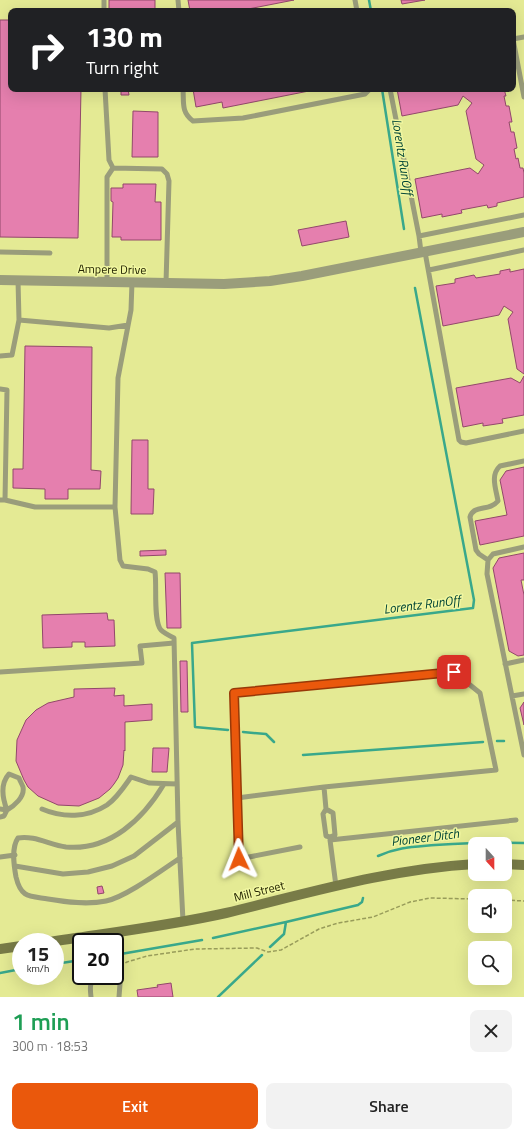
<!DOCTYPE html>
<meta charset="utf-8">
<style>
:root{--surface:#fff;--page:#f2f2f2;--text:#222;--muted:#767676;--accent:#ea580c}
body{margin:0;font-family:"Titillium Web",sans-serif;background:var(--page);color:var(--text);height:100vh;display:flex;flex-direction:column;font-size:15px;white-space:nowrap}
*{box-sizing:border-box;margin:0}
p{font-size:13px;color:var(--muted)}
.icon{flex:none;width:22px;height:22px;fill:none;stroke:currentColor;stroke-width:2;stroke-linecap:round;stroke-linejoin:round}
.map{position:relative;height:997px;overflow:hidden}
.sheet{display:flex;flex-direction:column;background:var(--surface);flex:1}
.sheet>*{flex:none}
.top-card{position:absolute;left:8px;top:8px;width:508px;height:84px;border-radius:8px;box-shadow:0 4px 16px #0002;background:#202124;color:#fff;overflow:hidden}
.needle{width:26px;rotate:159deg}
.controls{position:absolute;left:468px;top:837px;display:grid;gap:8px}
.controls a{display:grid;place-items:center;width:44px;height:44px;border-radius:8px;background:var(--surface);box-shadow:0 4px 16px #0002;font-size:20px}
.speed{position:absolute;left:12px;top:933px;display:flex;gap:8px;font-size:20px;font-weight:700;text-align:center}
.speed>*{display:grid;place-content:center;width:52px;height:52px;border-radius:50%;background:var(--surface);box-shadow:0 4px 16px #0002;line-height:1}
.speed small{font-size:10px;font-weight:400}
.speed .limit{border:2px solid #111;border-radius:6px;background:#fff;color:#111}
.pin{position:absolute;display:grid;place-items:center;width:34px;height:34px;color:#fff;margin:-17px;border-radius:8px;box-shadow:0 2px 6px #0006}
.me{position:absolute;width:44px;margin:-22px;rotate:358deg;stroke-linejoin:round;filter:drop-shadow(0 0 3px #0008)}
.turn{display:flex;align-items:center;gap:14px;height:84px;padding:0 12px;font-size:18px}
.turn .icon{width:52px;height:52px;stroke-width:2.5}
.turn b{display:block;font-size:28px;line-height:34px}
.round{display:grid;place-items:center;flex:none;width:42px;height:42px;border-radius:8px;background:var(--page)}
.overview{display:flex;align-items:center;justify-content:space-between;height:68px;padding:0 12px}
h1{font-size:24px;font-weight:600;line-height:30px;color:#1e9e55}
.cta{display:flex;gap:8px;margin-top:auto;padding:8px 12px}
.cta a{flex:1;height:46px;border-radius:8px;background:var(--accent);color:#fff;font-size:16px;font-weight:600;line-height:46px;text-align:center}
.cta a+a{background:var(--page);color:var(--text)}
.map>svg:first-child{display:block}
</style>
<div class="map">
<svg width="524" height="997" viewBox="0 0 524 997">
<rect width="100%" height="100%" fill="#e4ea94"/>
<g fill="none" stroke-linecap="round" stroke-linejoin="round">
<path stroke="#39a88b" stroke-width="2.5" d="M369,0l2,11
M382,89l22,140
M228,730l-33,-3 -3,-84 281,-35 1,-8 -59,-312
M243,732l23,2 8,8
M497,741h7
M303,755l180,-13
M378,856c20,-9 35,-9 57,-11 30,-2 59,-3 89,-2
M213,938l73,-16
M270,947l14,-13 2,-12 72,-17 4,-3 1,-4
M115,955l87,-15
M55,964l26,-4
M0,973l21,-4
M218,997l44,-42"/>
</g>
<path fill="#e57fae" stroke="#92486b" d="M109,0h46v11h-46z
M188,0h106l-56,11h-48z
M401,0h24l-23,4z
M0,20h11v69h70l-3,149 -78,-1z
M121,89h7l1,6h-8z
M193,89h126l-96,19 -1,-6 -26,5z
M397,89h107l2,7h-2l2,10h3l3,16h-3l2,10h3l3,16 -3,1 2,10 2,-1 2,10h3l1,5v24l-27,6v3l-9,2 -1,-3 -26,5 1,3 -20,4v-3l-20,4 -7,-39 55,-11 8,6 6,-9 -8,-6 -10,-48 6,-8 -9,-7 -5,9 -56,11z
M133,111l25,1v45h-26z
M123,184h33l-1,18h6v38h-40v-3h-9l1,-35 -2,-1v-13h12z
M346,221l3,16 -47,9 -4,-16z
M510,269v3l14,-3v105l-7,-5 -9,-50 5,-7 -9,-6 -5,9 -56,11 -7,-40 19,-3v-4l19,-4 2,3 24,-4v-3z
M25,346l67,1 -1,123 10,1 -1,18h-32v10h-23v-10l-32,-1v-19h10z
M524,376v39l-22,4 1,4 -20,3v-3l-20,4 -7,-39 55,-10 9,5z
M132,440h16v49h6l-1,25h-22z
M524,467v69l-44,9 -5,-24 32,-6 -7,-35 6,-9z
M166,550v5l-26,1v-5z
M524,553v27h-3l3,15v60l-6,1 -9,-5 -16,-83 6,-10z
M165,573h15l1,55h-14z
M107,613l1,7h6l1,26 -30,1v-5h-13v5l-29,1 -1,-33z
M180,661h7l1,51h-7z
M115,688l-1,8 10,-1v11l28,-2v16l-27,2v29l-1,-1 -1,15 -5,13 -4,6 -4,5 -11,9 -20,8 -21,-1 -20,-9 -10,-9 -4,-7 -8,-19 1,-21 9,-20 10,-10 12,-7 26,-6v-8z
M524,702v23l-4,-17z
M153,748h16l-2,24h-15z
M102,886l2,7 -6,1 -1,-7z
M171,983l2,14h-35l-1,-7 21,-3 -1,-2z"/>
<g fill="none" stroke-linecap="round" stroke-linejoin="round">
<path stroke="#989c5a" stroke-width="1.5" stroke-dasharray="4 2" stroke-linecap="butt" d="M505,900l19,1
M115,969l12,-7 20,-6 48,-7 62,-1 11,4 13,-2 38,-21 19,-6 35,-6 37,-15 20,-4 45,1"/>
<path stroke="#9a9d7b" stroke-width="5" d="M104,0v11
M178,0l1,11
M355,0l2,11
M524,37l-11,2 11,58
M105,89l4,71 4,8
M183,89c1,14 -2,23 10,32l50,-3 122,-24 5,-5
M390,89l29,147 105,-21
M419,236l2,16
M0,252l50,1
M425,252l34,188 2,2 5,1 58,-12
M429,270l95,-20
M107,281v-104l6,-9 49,1 5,5 2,7 -3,102
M19,320l90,8 19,-3
M0,356l12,-1 7,-35 -1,-40
M0,389l7,1 -2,110h-5
M5,500l30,7h80l3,-129 13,-68 1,-28
M115,507l5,53 3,6 25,3 7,3c2,13 -2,50 6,58 3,3 9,6 13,8l4,184 5,99
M524,547l-31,7 -5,6 -1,14 37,181
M488,560l-9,-6 -3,-4 -6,-33c4,-13 19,-5 28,-16 -2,-12 -8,-26 2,-35l24,-5
M505,664l19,-4
M0,672l142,-9 -2,-17 34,-3
M512,696l12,-2
M9,774l10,4c1,3 3,6 4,9 2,10 -9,19 -16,23 -5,-13 -7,-26 2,-36z
M164,784c-21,35 -54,67 -98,63 -16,-2 -32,-12 -48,-9 -7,10 -4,28 -2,39 5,21 13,19 32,22 18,3 39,6 58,2 20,-4 56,-31 74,-43
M237,798l87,-11
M0,809l7,1 -3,6 -4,1
M42,809c21,9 45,9 65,-4 10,-7 17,-18 24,-28l18,6 28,1
M330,837l5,-2 -2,-22 -7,-4 -3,5 3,22 4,1v3
M300,847l-61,12 -5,-166 220,-21 26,21 16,77 -172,17 2,22
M0,857l15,-2
M15,866l48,8 25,-2 24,-6 22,-10 44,-34
M336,886l-6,-46 186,-20
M104,934l2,8
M112,976l8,8 -1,13
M91,997c-1,-9 -2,-15 6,-21"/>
<path stroke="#9a9d7b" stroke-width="10" d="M0,280l224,4 46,-3 32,-5 222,-44"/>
<path stroke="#787b47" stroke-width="10" d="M505,864l19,1
M50,942c58,-9 118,-16 176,-29 83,-20 163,-44 249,-49
M0,949l21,-3"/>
</g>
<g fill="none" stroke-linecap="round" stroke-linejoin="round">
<defs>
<path id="route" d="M239,859l-5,-166 220,-21"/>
</defs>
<use href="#route" stroke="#983908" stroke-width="10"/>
<use href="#route" stroke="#ea580c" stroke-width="7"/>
</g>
<g text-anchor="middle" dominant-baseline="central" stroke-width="3" stroke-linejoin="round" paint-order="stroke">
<g font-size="12" fill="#232401" stroke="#f1f7a1">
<text transform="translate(112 269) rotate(1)">Ampere Drive</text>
<text transform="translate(259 891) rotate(-14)">Mill Street</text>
</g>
<g font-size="13" font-style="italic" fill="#024536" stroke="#f1f7a1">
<text transform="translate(403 157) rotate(81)">Lorentz RunOff</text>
<text transform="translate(422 604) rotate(-7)">Lorentz RunOff</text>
<text transform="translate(425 837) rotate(-7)">Pioneer Ditch</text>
</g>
</g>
</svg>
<div class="controls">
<a><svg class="needle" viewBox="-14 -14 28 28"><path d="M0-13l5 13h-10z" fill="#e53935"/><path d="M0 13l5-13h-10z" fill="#767676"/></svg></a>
<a><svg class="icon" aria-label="sound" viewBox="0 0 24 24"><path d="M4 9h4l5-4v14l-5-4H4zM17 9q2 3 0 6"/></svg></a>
<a><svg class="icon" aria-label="search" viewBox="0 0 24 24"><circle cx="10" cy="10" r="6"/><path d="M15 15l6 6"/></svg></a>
</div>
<div class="speed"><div>15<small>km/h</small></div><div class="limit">20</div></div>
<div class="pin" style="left:454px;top:672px;background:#d93025"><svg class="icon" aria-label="arrive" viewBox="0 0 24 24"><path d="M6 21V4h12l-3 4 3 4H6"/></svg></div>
<svg class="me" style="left:239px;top:859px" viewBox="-20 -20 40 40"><path d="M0-17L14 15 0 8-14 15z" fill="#ea580c" stroke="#fff" stroke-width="4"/></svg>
<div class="top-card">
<div class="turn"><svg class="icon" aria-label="right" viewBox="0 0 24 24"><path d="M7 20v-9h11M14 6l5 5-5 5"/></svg><div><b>130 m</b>Turn right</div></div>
</div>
</div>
<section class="sheet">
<div class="overview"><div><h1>1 min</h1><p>300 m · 18:53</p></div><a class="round"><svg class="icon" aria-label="close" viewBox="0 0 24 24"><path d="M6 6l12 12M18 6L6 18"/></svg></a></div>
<div class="cta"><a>Exit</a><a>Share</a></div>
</section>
